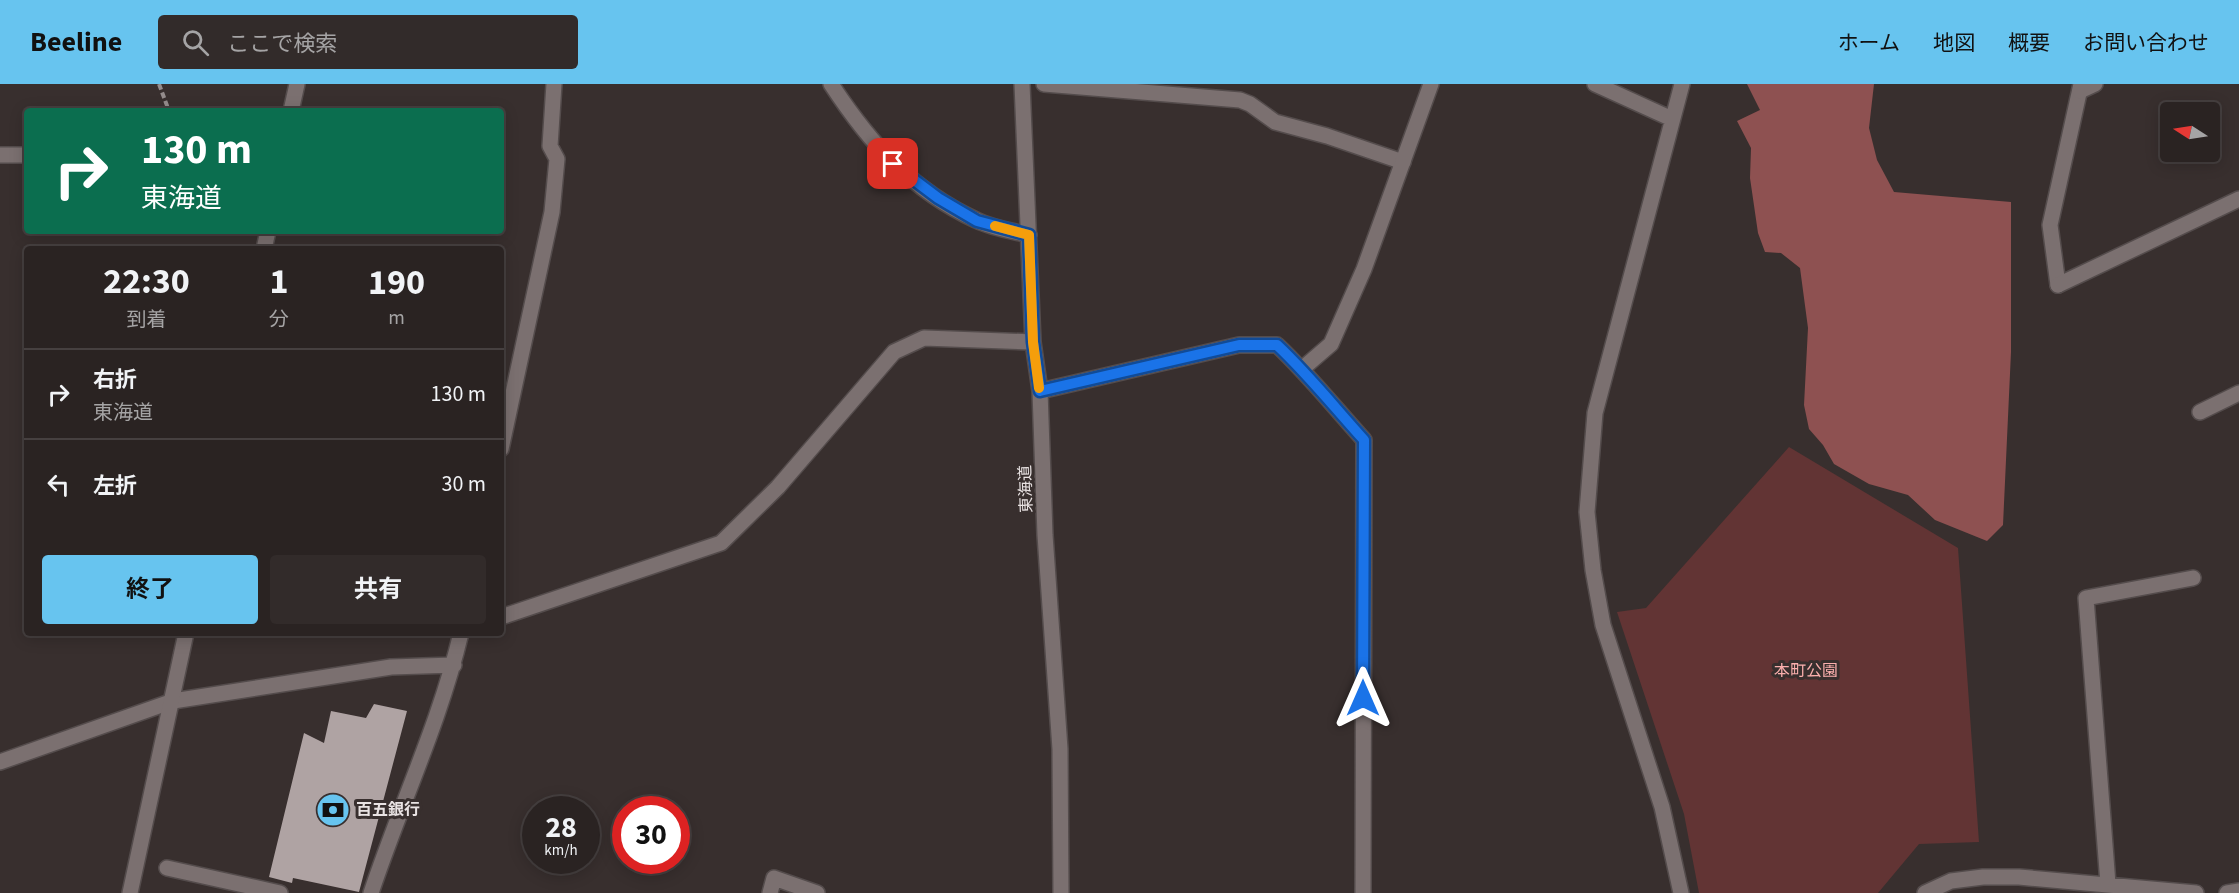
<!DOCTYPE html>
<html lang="ja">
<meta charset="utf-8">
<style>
:root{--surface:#2a2322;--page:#322b2a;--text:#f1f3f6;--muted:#a5a4a5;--line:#464040;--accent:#67c4ef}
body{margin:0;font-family:"Source Sans 3","Noto Sans JP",sans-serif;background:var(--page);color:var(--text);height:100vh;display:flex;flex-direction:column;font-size:22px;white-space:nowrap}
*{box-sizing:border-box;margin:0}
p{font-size:20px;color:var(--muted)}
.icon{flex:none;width:33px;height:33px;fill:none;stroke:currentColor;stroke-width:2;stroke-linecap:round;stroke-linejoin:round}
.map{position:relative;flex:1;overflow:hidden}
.sheet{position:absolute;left:24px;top:162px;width:480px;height:390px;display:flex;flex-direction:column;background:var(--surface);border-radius:6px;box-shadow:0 3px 15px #0003,0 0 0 2px var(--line)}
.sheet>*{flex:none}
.hud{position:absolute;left:24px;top:24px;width:480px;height:126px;border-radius:6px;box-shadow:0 3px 15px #0003,0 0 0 2px var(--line);background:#0b6e4f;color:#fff;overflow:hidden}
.needle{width:39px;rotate:282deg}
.tools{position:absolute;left:2160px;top:18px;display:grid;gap:12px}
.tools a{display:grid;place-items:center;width:60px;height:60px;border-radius:6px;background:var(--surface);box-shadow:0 3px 15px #0003,0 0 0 2px var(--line);font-size:30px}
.speed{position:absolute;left:522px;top:712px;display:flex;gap:12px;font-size:30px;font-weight:700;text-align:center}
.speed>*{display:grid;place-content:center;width:78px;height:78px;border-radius:50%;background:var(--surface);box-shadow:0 3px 15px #0003,0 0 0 2px var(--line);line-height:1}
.speed small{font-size:15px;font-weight:400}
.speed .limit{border:9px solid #d22;background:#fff;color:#111}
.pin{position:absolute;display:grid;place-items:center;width:51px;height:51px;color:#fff;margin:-26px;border-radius:12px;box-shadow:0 3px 9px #0006}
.me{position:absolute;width:66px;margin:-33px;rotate:0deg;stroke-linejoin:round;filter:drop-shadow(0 0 4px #0008)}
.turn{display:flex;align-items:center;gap:21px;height:126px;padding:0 18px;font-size:27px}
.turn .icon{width:78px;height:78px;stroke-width:2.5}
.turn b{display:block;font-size:42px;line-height:51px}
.eta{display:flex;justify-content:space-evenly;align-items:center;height:102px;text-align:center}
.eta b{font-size:36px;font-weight:700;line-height:42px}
.action{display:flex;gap:12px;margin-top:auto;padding:12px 18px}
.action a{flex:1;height:69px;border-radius:6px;background:var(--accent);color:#111;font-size:24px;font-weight:700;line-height:69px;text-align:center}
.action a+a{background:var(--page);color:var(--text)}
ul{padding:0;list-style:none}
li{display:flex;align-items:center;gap:18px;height:90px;padding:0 18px;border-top:2px solid var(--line)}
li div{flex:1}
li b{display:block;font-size:22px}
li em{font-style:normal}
header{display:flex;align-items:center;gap:36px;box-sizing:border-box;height:84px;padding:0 30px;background:var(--accent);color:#111}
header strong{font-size:28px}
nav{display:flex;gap:33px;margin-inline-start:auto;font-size:21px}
.search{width:420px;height:54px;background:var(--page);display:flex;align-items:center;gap:15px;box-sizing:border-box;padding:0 21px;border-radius:6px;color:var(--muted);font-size:22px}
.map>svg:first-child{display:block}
</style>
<header>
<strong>Beeline</strong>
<div class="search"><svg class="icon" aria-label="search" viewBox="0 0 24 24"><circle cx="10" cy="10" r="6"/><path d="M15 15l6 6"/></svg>ここで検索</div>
<nav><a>ホーム</a><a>地図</a><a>概要</a><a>お問い合わせ</a></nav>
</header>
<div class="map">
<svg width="2239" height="809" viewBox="0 0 2239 809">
<rect width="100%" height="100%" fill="#382f2e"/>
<path fill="#623434" d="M1789,363l169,101 21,294 -60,2 -41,49h-179l-15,-79 -67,-202 29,-4z"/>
<path fill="#8e5151" d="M1747,0h127l-5,44 8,32 17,32 117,10v150l-8,173 -16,16 -52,-21 -27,-25 -39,-11 -35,-20 -11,-19 -14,-16 -5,-24 4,-77 -8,-60 -19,-15 -16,-1 -7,-19 -8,-55 1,-30 -14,-27 23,-11z"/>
<path fill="#afa3a3" d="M374,620l33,7 -48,181 -66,-14 -1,5 -23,-6 35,-144 20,10 7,-32 35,7z"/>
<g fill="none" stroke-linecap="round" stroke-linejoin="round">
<defs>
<path id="service" d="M1044,0l196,16 10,4 25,18 52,14 76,26
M0,71h27
M2058,201l-8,-60 31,-141
M167,784l113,25"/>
<path id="minor" d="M831,0c38,58 80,106 145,136 16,8 36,11 53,15
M1022,0l11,258 7,49 5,144 15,214 1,144
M1595,0l77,35
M2080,7l15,-7
M2058,201l181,-86
M1302,285l29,-25 33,-75 67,-185
M1040,307l199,-46h38c31,29 58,63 87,95l-1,453
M2200,328l39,-19
M501,365l51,-237 5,-53 -7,-13 4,-62
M501,533l220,-74 57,-56 116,-135 30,-14 109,4
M0,678l173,-61 218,-34 63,-2
M2108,800l-22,-286 107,-20
M371,809c29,-87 69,-171 90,-260
M770,809l4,-15 43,15
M1681,809l-19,-86 -59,-182 -10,-55 -6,-58 8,-99 87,-329
M1925,809l26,-12 32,-4h36l177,16
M2227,809l12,-2"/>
<path id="tertiary" d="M291,27l6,-27
M264,165l4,-18
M130,809l56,-260"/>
</defs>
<use href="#service" stroke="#544c4c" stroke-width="18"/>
<use href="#minor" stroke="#544c4c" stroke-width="18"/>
<use href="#tertiary" stroke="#544c4c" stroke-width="18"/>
<path stroke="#948c8c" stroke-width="4" stroke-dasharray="6 3" stroke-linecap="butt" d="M159,0l10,27"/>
<use href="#service" stroke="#7b7070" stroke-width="15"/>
<use href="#minor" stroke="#7b7070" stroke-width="15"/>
<use href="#tertiary" stroke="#7b7070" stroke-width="15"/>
</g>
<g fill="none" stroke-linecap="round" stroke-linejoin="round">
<defs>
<path id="route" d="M893,80l45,34 39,23 52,14 4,107 7,49 199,-46h38c31,29 58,63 87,95l-1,258"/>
</defs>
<use href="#route" stroke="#114b97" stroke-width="15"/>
<use href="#route" stroke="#1a73e8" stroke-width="10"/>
<path stroke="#f59e0b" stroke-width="10" d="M995,142l34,9 4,107 6,46"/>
</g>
<defs>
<symbol id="bank-disc" viewBox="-11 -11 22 22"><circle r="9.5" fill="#67c4ef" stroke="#382f2e"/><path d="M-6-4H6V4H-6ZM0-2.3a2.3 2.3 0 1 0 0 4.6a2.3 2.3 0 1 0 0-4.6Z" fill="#111"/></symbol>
</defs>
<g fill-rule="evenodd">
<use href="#bank-disc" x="314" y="707" width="38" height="38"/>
</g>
<g text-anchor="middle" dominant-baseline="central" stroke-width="6" stroke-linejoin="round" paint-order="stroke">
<g font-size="16" fill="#e9e3e3" stroke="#382f2e">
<text transform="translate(1026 405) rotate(-92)">東海道</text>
</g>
<g font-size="16" fill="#faafad" stroke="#382f2e">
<text x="1806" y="587">本町公園</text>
</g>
<g font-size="16" font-weight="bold" fill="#e9e3e3" stroke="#382f2e" text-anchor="start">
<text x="356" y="726">百五銀行</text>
</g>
</g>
</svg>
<div class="tools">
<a><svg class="needle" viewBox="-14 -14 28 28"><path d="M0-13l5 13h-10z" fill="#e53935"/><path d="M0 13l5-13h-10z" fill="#a5a4a5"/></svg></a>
</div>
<div class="speed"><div>28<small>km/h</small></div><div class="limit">30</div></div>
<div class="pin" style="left:893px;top:80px;background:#d93025"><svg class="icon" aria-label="arrive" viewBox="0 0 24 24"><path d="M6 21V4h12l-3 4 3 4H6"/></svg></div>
<svg class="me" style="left:1363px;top:614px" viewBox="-20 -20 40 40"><path d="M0-17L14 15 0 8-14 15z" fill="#1a73e8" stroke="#fff" stroke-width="4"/></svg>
<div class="hud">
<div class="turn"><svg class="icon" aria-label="right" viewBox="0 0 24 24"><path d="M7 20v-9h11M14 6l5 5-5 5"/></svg><div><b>130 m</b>東海道</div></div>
</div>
<section class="sheet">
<div class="eta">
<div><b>22:30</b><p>到着</p></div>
<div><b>1</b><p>分</p></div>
<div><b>190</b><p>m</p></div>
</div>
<ul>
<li><svg class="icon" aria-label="right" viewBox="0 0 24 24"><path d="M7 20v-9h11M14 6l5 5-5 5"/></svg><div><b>右折</b><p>東海道</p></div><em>130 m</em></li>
<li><svg class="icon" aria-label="left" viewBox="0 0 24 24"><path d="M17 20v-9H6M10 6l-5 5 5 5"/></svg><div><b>左折</b></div><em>30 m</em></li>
</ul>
<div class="action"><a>終了</a><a>共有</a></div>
</section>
</div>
